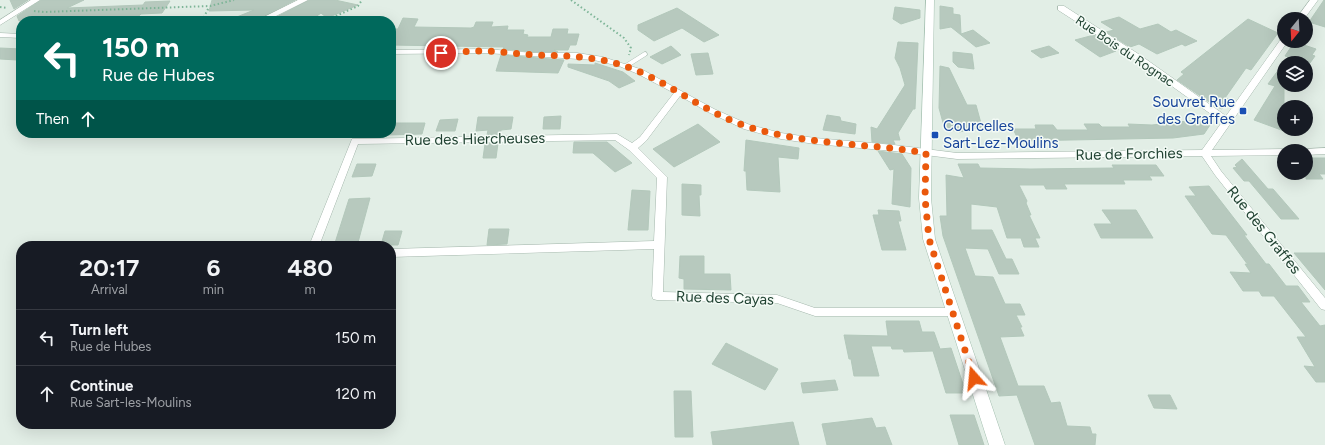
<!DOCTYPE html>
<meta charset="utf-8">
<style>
:root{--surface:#171b24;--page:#20242c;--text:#f1f3f6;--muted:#9ea1a6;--line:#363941}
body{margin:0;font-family:Figtree,sans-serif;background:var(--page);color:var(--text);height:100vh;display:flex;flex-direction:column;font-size:15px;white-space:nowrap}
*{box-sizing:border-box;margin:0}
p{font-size:13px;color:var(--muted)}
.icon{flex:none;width:22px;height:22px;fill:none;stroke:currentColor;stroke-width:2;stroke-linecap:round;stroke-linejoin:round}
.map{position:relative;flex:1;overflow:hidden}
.sheet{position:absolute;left:16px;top:241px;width:380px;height:188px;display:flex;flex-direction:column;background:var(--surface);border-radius:16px;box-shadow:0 4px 16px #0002}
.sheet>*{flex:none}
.hud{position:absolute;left:16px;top:16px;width:380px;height:122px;border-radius:16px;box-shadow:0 4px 16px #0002;background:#00695c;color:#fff;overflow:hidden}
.needle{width:26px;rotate:198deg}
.fabs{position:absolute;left:1277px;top:12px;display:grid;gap:8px}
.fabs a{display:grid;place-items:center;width:36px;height:36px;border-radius:50%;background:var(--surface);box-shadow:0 4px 16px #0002;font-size:20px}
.pin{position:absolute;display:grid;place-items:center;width:34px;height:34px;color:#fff;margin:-17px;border:2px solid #fff;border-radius:50%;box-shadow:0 1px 4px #0007}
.me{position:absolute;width:44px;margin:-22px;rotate:342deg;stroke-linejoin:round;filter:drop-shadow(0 0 3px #0008)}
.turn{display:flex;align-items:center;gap:14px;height:84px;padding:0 20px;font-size:18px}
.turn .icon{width:52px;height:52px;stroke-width:2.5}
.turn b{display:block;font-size:28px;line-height:34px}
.then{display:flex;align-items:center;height:38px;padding:0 20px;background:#0003;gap:8px;font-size:15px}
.eta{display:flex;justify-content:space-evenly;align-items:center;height:68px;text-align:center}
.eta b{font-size:24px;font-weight:700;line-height:28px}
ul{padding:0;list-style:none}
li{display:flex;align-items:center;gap:12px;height:56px;padding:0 20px;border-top:1px solid var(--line)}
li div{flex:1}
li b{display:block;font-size:15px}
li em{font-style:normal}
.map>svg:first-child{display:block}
</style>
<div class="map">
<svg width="1325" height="445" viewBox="0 0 1325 445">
<rect width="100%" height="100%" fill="#e2eee6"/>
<path fill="#b7c9be" stroke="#b3c8bb" d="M10,0h18l-14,9z
M41,0h43l-17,8 76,-3 2,-3 25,-1 -8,12 -21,1 -8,7h-114l-2,-5z
M212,0h83l-40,21h-28l27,-11 -45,1z
M309,0h26l23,5 -31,13 -6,-5 -11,8h-41z
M1324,0h1v27l-16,-5z
M940,6l13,2v6l7,1 1,19 12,-4 17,13 -14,4 -25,-20 -11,2z
M895,7l25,3v8l-19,6 -8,-5z
M677,8l42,27 -15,7 -22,-14 -28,13 -16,-11v-5z
M1119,17l21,12 18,-5 13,8 5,-2 21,11 -12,5 -3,-2 -25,10 -18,-10 -9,3 -24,-15 8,-2 -13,-8z
M403,18l15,1 -4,8 57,1 3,-1 2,-5h17l-2,5 17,-1 -1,4h17l-1,4 5,1 -1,2h24l2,-8h15l-1,5h12l-3,11h-6l-2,5h-14l4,2h-25l-30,-3 1,-2 -113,-2v-16h7z
M1248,19l30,14 -27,37 -5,-2 -21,30 4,1 -7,10 -7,-3 -38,-26 7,-6 -3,-2z
M1094,35l11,7 11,9 -16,6 -25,-17z
M1295,41l10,2 -1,2 12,4 -4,6 3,1 -5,7h-26v44l-2,3 2,1v20l-30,-11 21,-34 -7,-2 20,-27 -3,-1z
M898,42l20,1 -3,66h-2l-15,24 2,7h-7l2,4 -23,-2 -1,-15 6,2 28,-44 -5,-17 -5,-10z
M671,46l10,9 -19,9 -12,-7z
M1049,46l10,7 -18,5 -10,-7z
M0,48l21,1v8l-4,3 -17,-1z
M953,52l19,2 2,15 -16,-2 -5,-5z
M708,53l5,21 -17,1 -5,-21z
M501,55l63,5 -6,13 -62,-2z
M595,63l28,9 12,9 -16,7 -10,-7 -41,-14v-3l27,1z
M940,66l9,2 18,37h9l6,22 -23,5v-1l-14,-1 -6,-22z
M827,115l13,2 1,4 15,3 -1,10 -32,-4z
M561,116l-1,13h-17l1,-12z
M478,117h35l-2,12 -10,1 -1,5h-13l1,-5 -12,1z
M458,119l-3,12h-19l4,-11z
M1197,120l13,5 -6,9 -31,4 -154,3 -6,-12h23l-1,-4h18l4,5h31l-4,-6h15l3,3h28l-2,-3 24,1z
M392,123h33l-3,11 -34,1 1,-2h2z
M698,124l22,18 -46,25 -21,-18z
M746,140l53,8 -1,11 -20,-2 2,35 -33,-2 -1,-19h-2z
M574,142h33l25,21 -17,9 -22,-19h-20z
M498,143l-2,15h-13l2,-14z
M878,151l24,3 9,14 -1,39 -18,-3 2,-35 -4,1z
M1306,158h19v16h-6l4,5h-17z
M1242,159l26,30h5l26,30h-18l-32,-38h-5l-11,-13 4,-1 -2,-2z
M357,164h19l-4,12 -20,1z
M958,164h20l2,4 51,1 83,-1 -2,-3h44l8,11h-15l3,4h-29l2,4h-61l3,5h-21l-2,-4h-25l8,16 -1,2 5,12h-2l11,23h-5l4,9h-15l-3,-9h-14l-10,-31 -26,-3v26h21l14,29h6l7,15h-20l-11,-25 -23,-1 10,28 18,1 12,27h15l5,11h-9l6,12h-2l4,9 -24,1 18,49h26l7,17 9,-1 7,24 23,1 2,7h4l-1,11h-60l-18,-50 -18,1 -56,-160 -3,-20h7l-1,-41 18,3z
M682,184l19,1v10h-2l1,21 -18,-1z
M1209,186l38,49h-3l22,29h3l17,22h12l12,16h-9l19,24 5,-1v57h-9l-12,-16 11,1 -18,-30h9l-32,-41h-12l-3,-5h-16l-13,-19 21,1 -6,-9 3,1 -22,-30 -14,-1 -27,-38h11l-7,-9z
M632,190l18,1 -2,39h-20z
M370,198l-13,48h-23l15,-47z
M878,210l21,1 2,10h-3l8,29h-24l-9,-35h6z
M1102,210h34l17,28h-52l-7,-14h18z
M489,229h20l-2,15 -20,1z
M385,231h17l-4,14h-17z
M1294,253h31v37z
M680,256h24v18h26l1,16 -47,-1v-10l-5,-1z
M886,321h33l3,11h12l6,17 11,-1 15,45h-20l-13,-42 -29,1 -1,-3h-11l-1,-3h-20l8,30h-25l-3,-17h-2l-5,-24 44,1z
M726,343l52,26 -13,21 -53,-26z
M835,380l3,10 -35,3 -2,-10z
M674,391h17l2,46h-18z
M1148,395h22l7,14 -23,-1z
M950,415h24l10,30h-25z
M872,418l4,10 9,-1 7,18h-65l-5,-21z
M793,422l6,23h-86l-2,-13z"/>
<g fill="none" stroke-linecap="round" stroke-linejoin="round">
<defs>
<path id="service" d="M626,66l19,-12"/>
<path id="minor" d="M31,0h9l-40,25v-5z
M298,0h10l-42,21h-10z
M1310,0h8l-14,19h-8z
M1058,6h6l76,49 86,61 55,-77h3v2h4l-76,109 72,-1 4,2h-4v4l-73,1 10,15 104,127v12l-4,-1 -106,-134 -13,-19 -245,3 -63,-8 -79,-7 -34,-5 -37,-10 -36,-17 -28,-16 -34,45 -8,7 29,29 -4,115 114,3 38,13h137l4,1 2,3 -2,3 -4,1h-137l-38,-13 -120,-3 -4,-1 -1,-3 2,-47 -263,8v-8l263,-8 3,-63 -28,-28 -14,-10 -257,4 -39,102h-10l43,-107 265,-5 15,9 8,-6 34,-44 -36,-19 -19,-8 -25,-6 -108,-7 -95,1v-4l95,-1 47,4h44l26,4 40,13 71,39 36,16 31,8 34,5 79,7 63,8 245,-3 20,-28 -88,-63 -76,-49z
M0,33l21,1v4l-21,-1z
M1325,148v6l-19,1v-4h-4l4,-2z"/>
<path id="secondary" d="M926,0h8l-3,198 4,41 70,206h-16l-66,-206 -4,-41z"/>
</defs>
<use href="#service" stroke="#a4b7ac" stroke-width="5"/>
<use href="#minor" stroke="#a4b7ac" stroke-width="1"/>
<use href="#secondary" stroke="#a2beae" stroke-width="1"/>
<path stroke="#7eb598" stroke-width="2" stroke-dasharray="1.5 2.5" stroke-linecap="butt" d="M571,0l53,38 7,10 -2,7
M0,7l7,1
M34,11l10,1 166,-6 24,-6
M202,21l7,-14
M325,21l33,-15 4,-6"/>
<use href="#service" stroke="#fff" stroke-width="4"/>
<use href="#minor" fill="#fff" fill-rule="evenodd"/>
<use href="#secondary" fill="#fff" fill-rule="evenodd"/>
</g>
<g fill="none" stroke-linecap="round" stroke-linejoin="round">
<path stroke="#ea580c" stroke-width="7" stroke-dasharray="0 12.6" d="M441,53c13,0 26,-2 39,-2 18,0 37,3 55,4 34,1 65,1 98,14 40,16 74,45 116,58 57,18 118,16 177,26l-1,45 4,41 45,139"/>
</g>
<g fill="#1a4fb4" stroke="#f3faf5" stroke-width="1.5">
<rect x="1239" y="107" width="8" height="8" rx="2"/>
<rect x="931" y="131" width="8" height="8" rx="2"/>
</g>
<g text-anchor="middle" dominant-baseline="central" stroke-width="3" stroke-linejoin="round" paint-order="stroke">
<g font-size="13" fill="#1f4131" stroke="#f3faf5">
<text transform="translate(1125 51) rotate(34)">Rue Bois du Rognac</text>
</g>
<g font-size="15" fill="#164399" stroke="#f3faf5" text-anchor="end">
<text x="1235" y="102">Souvret Rue<tspan x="1235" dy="17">des Graffes</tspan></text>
<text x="943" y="126" text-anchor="start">Courcelles<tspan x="943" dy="17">Sart-Lez-Moulins</tspan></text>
</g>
<g font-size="15" fill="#1f4131" stroke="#f3faf5">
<text transform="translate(475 139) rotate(-1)">Rue des Hiercheuses</text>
<text transform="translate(1129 154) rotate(-1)">Rue de Forchies</text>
<text transform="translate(1264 230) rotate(51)">Rue des Graffes</text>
<text transform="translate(725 298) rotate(2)">Rue des Cayas</text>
</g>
</g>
</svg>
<div class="fabs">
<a><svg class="needle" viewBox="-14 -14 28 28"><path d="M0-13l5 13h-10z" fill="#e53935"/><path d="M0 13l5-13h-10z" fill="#9ea1a6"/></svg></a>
<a><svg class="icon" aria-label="layers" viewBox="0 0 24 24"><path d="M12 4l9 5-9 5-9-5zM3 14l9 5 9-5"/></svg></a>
<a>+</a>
<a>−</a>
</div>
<div class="pin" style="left:441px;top:53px;background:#d93025"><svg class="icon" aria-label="arrive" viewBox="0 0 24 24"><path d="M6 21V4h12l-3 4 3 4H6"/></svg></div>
<svg class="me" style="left:974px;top:378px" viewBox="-20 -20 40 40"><path d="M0-17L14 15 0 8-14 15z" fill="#ea580c" stroke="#fff" stroke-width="4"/></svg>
<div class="hud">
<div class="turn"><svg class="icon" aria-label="left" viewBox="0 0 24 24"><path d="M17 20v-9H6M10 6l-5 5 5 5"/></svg><div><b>150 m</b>Rue de Hubes</div></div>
<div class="then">Then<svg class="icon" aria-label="ahead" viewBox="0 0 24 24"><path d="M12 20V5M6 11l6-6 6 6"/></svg></div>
</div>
<section class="sheet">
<div class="eta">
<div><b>20:17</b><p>Arrival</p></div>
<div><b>6</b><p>min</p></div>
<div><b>480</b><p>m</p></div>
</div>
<ul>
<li><svg class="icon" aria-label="left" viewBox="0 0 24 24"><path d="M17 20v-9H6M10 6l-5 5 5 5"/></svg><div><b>Turn left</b><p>Rue de Hubes</p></div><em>150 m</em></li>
<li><svg class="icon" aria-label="ahead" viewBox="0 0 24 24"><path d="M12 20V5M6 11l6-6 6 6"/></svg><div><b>Continue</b><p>Rue Sart-les-Moulins</p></div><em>120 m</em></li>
</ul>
</section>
</div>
